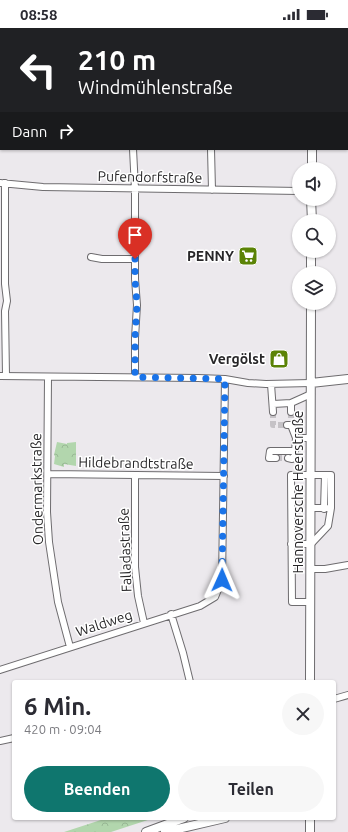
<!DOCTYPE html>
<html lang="de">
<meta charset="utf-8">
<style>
:root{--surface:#fff;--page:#f7f7f7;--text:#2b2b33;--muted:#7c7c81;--accent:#0f766e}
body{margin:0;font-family:Ubuntu,sans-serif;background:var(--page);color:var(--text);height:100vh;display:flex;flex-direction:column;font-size:15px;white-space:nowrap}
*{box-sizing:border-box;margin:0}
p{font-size:13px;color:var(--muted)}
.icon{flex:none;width:22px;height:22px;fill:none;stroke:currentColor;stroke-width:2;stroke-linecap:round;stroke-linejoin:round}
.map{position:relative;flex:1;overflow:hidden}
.side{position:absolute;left:12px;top:652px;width:324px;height:140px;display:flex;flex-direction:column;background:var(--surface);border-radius:4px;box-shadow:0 1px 3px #0004}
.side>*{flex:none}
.hud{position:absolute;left:0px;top:0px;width:348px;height:122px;box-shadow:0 1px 3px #0004;background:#202124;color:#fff;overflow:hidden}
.tools{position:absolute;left:292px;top:134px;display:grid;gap:8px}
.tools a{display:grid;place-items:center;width:44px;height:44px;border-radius:50%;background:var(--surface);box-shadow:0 1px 3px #0004;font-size:20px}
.pin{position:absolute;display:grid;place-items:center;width:34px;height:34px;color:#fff;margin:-41px -17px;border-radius:50% 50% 50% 0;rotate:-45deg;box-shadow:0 0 4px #0007}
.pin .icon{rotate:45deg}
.me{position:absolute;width:44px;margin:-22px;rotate:1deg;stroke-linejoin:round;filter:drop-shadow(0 0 3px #0008)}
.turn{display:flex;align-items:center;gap:14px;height:84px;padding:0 12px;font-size:18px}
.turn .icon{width:52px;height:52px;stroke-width:2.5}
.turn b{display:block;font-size:28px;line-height:34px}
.then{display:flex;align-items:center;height:38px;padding:0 12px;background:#0003;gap:8px;font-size:15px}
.round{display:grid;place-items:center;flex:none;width:42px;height:42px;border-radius:21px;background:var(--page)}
.headline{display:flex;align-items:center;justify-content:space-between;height:68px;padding:0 12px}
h1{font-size:24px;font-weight:700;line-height:30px}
.button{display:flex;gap:8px;margin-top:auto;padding:8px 12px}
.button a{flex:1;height:46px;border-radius:24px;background:var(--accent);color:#fff;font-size:16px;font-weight:700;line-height:46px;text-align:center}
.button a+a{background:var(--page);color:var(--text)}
.status{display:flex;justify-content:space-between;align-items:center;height:28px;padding:0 20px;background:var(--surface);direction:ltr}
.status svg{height:11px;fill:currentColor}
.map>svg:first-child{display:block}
</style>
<div class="status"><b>08:58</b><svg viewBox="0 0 49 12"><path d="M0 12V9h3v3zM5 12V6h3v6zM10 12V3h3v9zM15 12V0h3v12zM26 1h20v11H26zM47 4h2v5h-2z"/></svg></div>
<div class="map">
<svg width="348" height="804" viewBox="0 0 348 804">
<defs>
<pattern id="forest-crowns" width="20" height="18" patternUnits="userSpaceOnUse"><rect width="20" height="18" fill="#b2d6ad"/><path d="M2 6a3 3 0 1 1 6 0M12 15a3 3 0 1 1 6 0" fill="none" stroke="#99b895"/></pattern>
</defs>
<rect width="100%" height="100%" fill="#ece9ed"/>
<path fill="url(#forest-crowns)" d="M57,414l10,2v-1l9,-1v24l-12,-2v3l-10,-3 1,-8 -1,-1z
M107,790h47l-43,14h-47z"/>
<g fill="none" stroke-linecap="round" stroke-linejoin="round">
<path stroke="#c5c2c6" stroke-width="6" stroke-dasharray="6 3" stroke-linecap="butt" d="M273,384v13h14
M291,384v11
M276,430h12"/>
<defs>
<path id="minor" d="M106,0l1,1
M0,48h1
M133,121l2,40v90l2,26 -2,33v39
M211,121l1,41
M0,155l43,4 256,4
M5,155v101l2,17 -2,10 1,65
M91,229l11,2h33
M0,348l198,2 27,1 23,4 18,1 45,-1
M48,349l-1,135 2,30 9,60 12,45
M271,356l2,28
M273,376l18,-1
M291,384v-9l20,-9
M287,397h4l5,13h15
M276,430h-7l1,-7h25l1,-13
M288,430l4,1 3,-4v-4
M48,446l176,2
M135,448v91l3,29 6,27
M311,480h16
M324,481l1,-34
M291,516h20l17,-18 3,-18v-33h-40l1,127h19
M311,541h14l23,-4
M171,586l12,39 7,29
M0,642l200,-64 15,-9 7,-17 3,-201
M334,671l14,-4
M0,713l14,-3"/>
<path id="major" d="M312,0v1
M312,141v-20
M311,171l1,22
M311,245v-22
M311,355l37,-4
M310,654l1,-379
M310,790v14
M146,804l38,-14
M165,804l60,-14"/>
</defs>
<use href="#minor" stroke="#6e6c6f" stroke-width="8"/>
<use href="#major" stroke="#6e6c6f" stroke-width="10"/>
<use href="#minor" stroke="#fff" stroke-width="6"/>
<use href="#major" stroke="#fff" stroke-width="8"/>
</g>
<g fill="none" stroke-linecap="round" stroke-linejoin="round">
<path stroke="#1a73e8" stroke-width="7" stroke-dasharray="0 12.6" d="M135,231v20l2,26 -2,33v39l90,2 -3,201"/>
</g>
<defs>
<symbol id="supermarket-square" viewBox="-11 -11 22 22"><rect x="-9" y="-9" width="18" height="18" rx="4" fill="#5b8306" stroke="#fff"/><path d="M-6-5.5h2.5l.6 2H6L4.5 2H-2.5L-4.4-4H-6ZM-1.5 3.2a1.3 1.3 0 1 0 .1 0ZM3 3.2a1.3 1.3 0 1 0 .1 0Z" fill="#fff"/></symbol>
<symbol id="shop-square" viewBox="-11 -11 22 22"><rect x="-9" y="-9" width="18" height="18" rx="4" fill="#5b8306" stroke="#fff"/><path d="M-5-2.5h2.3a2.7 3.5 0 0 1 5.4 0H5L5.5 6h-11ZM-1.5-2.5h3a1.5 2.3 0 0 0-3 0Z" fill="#fff"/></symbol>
</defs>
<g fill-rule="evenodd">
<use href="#supermarket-square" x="237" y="217" width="22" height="22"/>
<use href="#shop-square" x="268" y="320" width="22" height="22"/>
</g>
<g text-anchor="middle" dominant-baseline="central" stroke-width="3" stroke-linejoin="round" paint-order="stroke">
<g font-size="14" fill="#282729" stroke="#fff">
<text transform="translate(150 149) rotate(1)">Pufendorfstraße</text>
<text transform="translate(136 435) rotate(1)">Hildebrandtstraße</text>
<text transform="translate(37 461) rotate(-91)">Ondermarkstraße</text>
<text transform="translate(298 464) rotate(-90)">Hannoversche Heerstraße</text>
<text transform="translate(125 522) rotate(-92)">Falladastraße</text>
<text transform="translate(104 595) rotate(-18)">Waldweg</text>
</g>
<g font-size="14" font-weight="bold" fill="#282729" stroke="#fff" text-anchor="end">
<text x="234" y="228">PENNY</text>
<text x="265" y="331">Vergölst</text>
</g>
</g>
</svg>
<div class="tools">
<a><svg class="icon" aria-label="sound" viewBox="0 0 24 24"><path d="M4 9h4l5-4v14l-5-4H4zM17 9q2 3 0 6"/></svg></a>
<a><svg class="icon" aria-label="search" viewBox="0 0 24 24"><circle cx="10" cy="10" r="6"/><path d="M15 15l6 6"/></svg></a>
<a><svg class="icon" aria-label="layers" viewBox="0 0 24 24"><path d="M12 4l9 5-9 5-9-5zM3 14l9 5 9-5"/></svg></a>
</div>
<div class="pin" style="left:135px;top:231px;background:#d93025"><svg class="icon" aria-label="arrive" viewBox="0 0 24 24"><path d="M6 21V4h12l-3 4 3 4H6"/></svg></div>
<svg class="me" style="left:222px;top:552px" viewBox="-20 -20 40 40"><path d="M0-17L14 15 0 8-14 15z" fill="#1a73e8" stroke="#fff" stroke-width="4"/></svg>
<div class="hud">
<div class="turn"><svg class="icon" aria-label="left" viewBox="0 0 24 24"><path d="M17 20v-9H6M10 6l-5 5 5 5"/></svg><div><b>210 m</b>Windmühlenstraße</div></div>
<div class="then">Dann<svg class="icon" aria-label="right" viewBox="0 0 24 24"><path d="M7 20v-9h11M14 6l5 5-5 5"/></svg></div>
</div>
<section class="side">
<div class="headline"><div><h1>6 Min.</h1><p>420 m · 09:04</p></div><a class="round"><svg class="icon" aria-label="close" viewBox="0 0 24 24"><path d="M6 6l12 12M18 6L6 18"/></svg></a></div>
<div class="button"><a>Beenden</a><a>Teilen</a></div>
</section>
</div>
